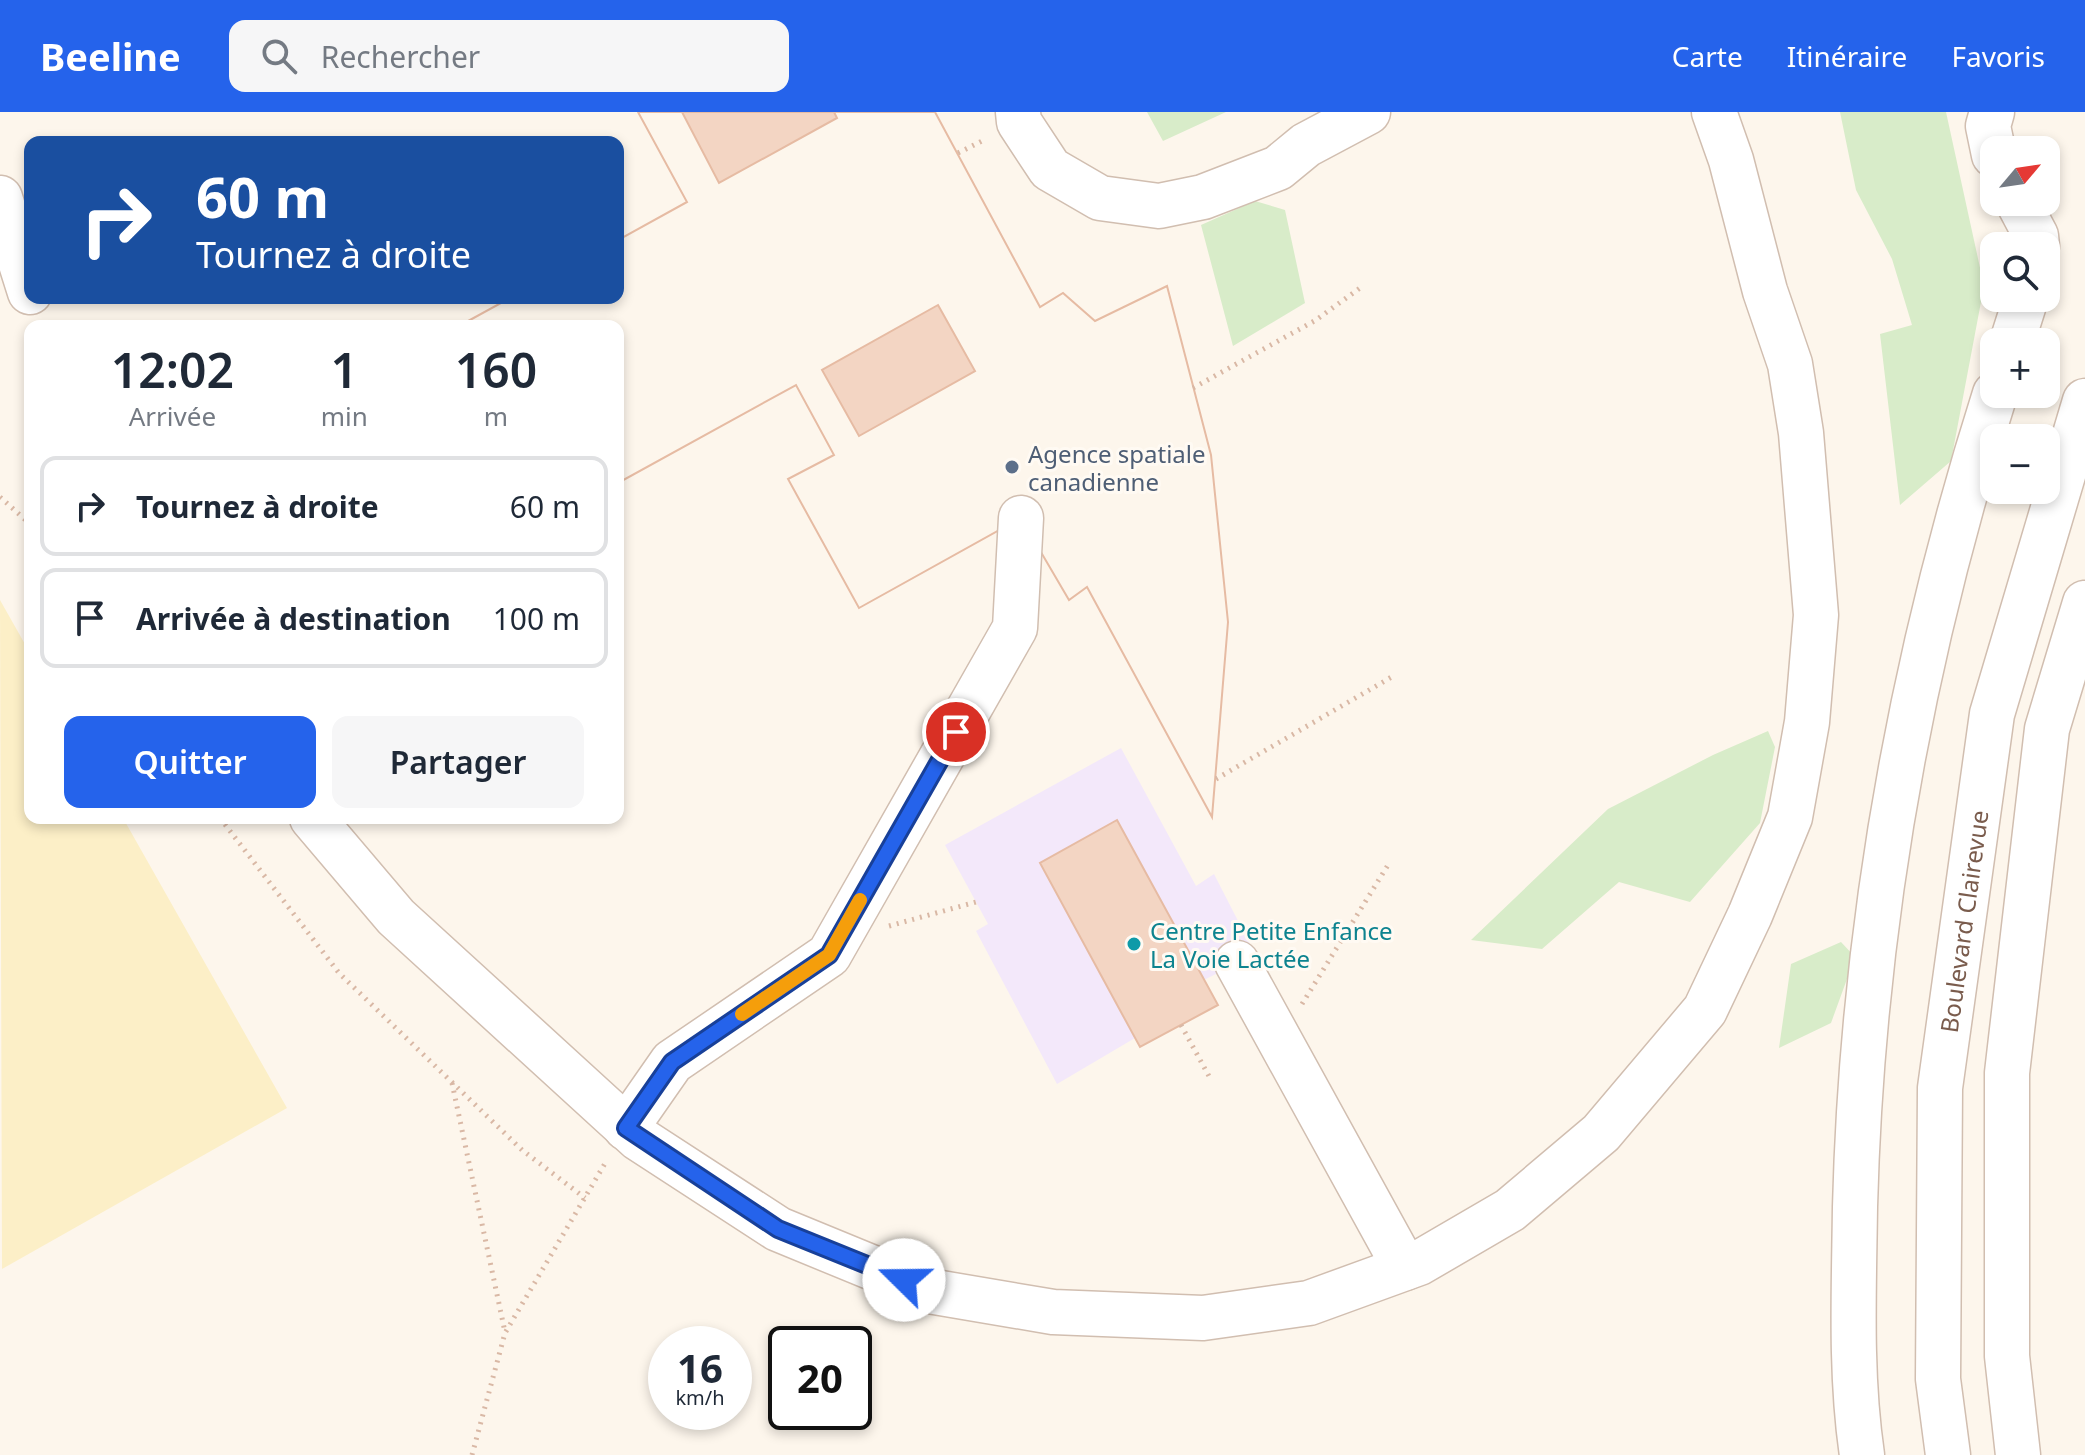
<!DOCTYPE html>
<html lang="fr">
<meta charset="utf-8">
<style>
:root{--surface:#fff;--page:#f6f6f7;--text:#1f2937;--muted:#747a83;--line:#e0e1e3;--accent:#2563eb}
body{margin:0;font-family:"Noto Sans",sans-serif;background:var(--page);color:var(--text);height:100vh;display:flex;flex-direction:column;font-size:30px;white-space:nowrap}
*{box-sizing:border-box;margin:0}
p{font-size:26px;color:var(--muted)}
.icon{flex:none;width:44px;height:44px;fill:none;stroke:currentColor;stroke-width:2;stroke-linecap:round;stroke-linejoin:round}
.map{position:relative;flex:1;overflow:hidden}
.details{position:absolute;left:24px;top:208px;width:600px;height:504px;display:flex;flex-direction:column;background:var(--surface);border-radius:16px;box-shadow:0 4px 12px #0003}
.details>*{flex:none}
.banner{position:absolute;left:24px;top:24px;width:600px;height:168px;border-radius:16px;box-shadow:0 4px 12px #0003;background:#1a4fa0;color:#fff;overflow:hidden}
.needle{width:52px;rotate:61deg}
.fabs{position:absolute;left:1980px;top:24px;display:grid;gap:16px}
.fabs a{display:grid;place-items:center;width:80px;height:80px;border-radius:16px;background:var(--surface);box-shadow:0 4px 12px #0003;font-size:40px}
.speed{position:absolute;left:648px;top:1214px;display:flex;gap:16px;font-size:40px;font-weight:700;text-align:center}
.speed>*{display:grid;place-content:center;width:104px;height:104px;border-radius:50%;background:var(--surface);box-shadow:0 4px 12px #0003;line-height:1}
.speed small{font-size:20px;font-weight:400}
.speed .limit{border:4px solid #111;border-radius:12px;background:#fff;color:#111}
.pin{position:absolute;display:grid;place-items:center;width:68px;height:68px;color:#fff;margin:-34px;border:4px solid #fff;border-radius:50%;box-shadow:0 2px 8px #0007}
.me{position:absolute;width:88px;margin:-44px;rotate:292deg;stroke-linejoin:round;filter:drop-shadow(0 0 6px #0008)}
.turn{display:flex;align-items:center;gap:28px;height:168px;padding:0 40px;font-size:36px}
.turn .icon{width:104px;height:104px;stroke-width:2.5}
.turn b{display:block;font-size:56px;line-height:68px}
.eta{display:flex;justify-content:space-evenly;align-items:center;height:136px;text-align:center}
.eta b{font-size:48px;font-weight:600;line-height:56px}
.primary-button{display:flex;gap:16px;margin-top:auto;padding:16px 40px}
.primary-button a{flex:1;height:92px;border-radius:16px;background:var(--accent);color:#fff;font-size:32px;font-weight:600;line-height:92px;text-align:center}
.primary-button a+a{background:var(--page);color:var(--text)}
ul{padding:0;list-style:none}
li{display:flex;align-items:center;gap:24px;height:100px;margin:0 16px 12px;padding:0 24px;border:4px solid var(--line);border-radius:16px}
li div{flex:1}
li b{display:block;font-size:30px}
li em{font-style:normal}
header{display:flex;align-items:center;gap:48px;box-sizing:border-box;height:112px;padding:0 40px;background:var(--accent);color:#fff}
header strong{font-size:38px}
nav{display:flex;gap:44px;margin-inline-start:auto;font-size:28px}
.search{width:560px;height:72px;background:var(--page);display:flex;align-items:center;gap:20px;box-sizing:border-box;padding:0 28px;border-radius:16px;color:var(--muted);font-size:30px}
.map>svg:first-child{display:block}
</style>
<header>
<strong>Beeline</strong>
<div class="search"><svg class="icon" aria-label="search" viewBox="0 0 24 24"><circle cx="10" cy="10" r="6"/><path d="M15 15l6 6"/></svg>Rechercher</div>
<nav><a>Carte</a><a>Itinéraire</a><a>Favoris</a></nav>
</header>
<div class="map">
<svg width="2085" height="1343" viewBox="0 0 2085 1343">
<rect width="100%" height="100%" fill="#fdf6ec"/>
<path fill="#f3e8fa" d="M1121,636l75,138 18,-12 41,80 -51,26 -87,-160 -77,43 95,175 -78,46 -81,-153 12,-7 -43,-79z"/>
<path fill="#d8ecc9" d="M1147,0h79l-63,29z
M1840,0h106l38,174 -33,175 -51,44 -20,-171 32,-9 -20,-66 -36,-69z
M1255,89l30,9 20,93 -72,43 -32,-121z
M1768,619l7,16 -15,76 -70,79 -71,-20 -77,67 -71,-9 137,-131 105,-54z
M1841,830l14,15 -24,66 -52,25 12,-84z"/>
<path fill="#fcefc7" d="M0,488l30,53v165h93l164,290 -285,161z"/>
<path fill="#f3d5c3" stroke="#e6bba3" stroke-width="2" fill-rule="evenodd" d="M638,0h44l37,71 118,-65 -3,-6h101l105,195 23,-14 32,28 72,-35 44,169 17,167 -16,195 -125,-230 -18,13 -48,-82 -162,90 -71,-129 46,-24 -38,-70 -178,98v-157h-159l51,-28h108v-58l69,-38zM938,193l37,66 -116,65 -37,-66z
M638,0h297l105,195 23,-14 32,28 72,-35 44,169 17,167 -16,195 -125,-230 -18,13 -48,-82 -162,90 -71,-129 46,-24 -38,-70 -178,98v-157h-159l51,-28h108v-58l69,-38z
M1117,708l101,185 -78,42 -100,-184z"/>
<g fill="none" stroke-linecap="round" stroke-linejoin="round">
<defs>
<g id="minor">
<path d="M1018,0l1,10 31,47 50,29 59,8 44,-9 75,-29 28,-23 62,-33"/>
<path d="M1992,0l-4,14 6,29"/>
<path d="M0,86l30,94"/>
<path d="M2018,90l18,34 1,10"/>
<path d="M2012,230l14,-44"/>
<path d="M312,706l84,99 242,221 140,91 151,62 124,21 150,6 106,-15 110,-40 91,-53 91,-77 104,-123 45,-95 40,-98 17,-95 9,-107 -15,-182 -11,-69 -25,-73 -34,-131 -17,-48"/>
<path d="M1237,851l168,305"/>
<path d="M626,1016l46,-66 157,-107 186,-327 6,-110"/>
<path d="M1862,1343c-12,-81 -8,-166 -7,-248 7,-277 56,-549 140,-813"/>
<path id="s1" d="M1948,1343l-10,-76 2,-291 52,-374 93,-313"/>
<path d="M2018,1343l-11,-99v-283l40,-344 38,-126"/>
</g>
</defs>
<use href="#minor" stroke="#d1beb0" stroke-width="47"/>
<path stroke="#d9b8a5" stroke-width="5" stroke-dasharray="2 6" stroke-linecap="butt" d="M958,41l28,-14
M1193,276l123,-68 44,-32
M0,385l30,27
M1216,667l179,-104
M220,706l119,155 183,177 63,48
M889,814l87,-24
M1302,892l86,-139
M1181,913l29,53
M452,971l53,249
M472,1343l33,-122 102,-173"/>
<use href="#minor" stroke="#fff" stroke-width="44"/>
</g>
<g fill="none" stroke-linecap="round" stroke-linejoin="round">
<defs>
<path id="route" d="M904,1168l-126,-51 -152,-101 46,-66 157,-107 127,-223"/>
</defs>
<use href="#route" stroke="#184099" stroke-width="20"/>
<use href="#route" stroke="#2563eb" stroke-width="14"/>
<path stroke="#f59e0b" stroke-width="14" d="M742,902l87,-59 31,-55"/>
</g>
<circle fill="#5c6f8a" stroke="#fffaf3" stroke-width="3" cx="1012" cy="355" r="8"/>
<circle fill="#0f9aa8" stroke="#fffaf3" stroke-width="3" cx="1134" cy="832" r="8"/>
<g text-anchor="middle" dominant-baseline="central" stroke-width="6" stroke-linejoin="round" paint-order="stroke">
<g font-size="24" fill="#4e5e75" stroke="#fffaf3" text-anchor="start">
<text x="1028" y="341">Agence spatiale<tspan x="1028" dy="28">canadienne</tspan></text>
</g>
<g font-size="24" fill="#7a5c4d" stroke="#fffaf3">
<text stroke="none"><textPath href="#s1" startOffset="536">Boulevard Clairevue</textPath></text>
</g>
<g font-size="24" fill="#0d838f" stroke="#fffaf3" text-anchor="start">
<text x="1150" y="818">Centre Petite Enfance<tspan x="1150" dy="28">La Voie Lactée</tspan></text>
</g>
</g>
</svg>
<div class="fabs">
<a><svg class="needle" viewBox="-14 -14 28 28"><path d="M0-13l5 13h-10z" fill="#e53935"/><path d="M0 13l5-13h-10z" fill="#747a83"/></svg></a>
<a><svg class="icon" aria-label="search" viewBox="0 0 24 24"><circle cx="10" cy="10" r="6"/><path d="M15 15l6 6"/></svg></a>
<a>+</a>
<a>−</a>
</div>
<div class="speed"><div>16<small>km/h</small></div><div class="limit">20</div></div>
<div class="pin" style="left:956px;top:620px;background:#d93025"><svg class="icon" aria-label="arrive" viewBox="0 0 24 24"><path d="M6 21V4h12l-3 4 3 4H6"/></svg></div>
<svg class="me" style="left:904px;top:1168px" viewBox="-20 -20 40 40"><circle r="19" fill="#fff"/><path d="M0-13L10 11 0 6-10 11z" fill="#2563eb"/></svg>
<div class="banner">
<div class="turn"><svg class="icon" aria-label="right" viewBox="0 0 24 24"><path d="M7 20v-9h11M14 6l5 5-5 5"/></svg><div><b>60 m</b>Tournez à droite</div></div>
</div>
<section class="details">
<div class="eta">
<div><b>12:02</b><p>Arrivée</p></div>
<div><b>1</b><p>min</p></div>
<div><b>160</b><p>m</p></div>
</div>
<ul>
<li><svg class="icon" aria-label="right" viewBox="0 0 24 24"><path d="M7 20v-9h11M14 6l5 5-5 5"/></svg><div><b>Tournez à droite</b></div><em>60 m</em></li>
<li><svg class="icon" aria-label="arrive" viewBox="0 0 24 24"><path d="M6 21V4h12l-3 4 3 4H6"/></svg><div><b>Arrivée à destination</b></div><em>100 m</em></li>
</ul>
<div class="primary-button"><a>Quitter</a><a>Partager</a></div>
</section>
</div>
